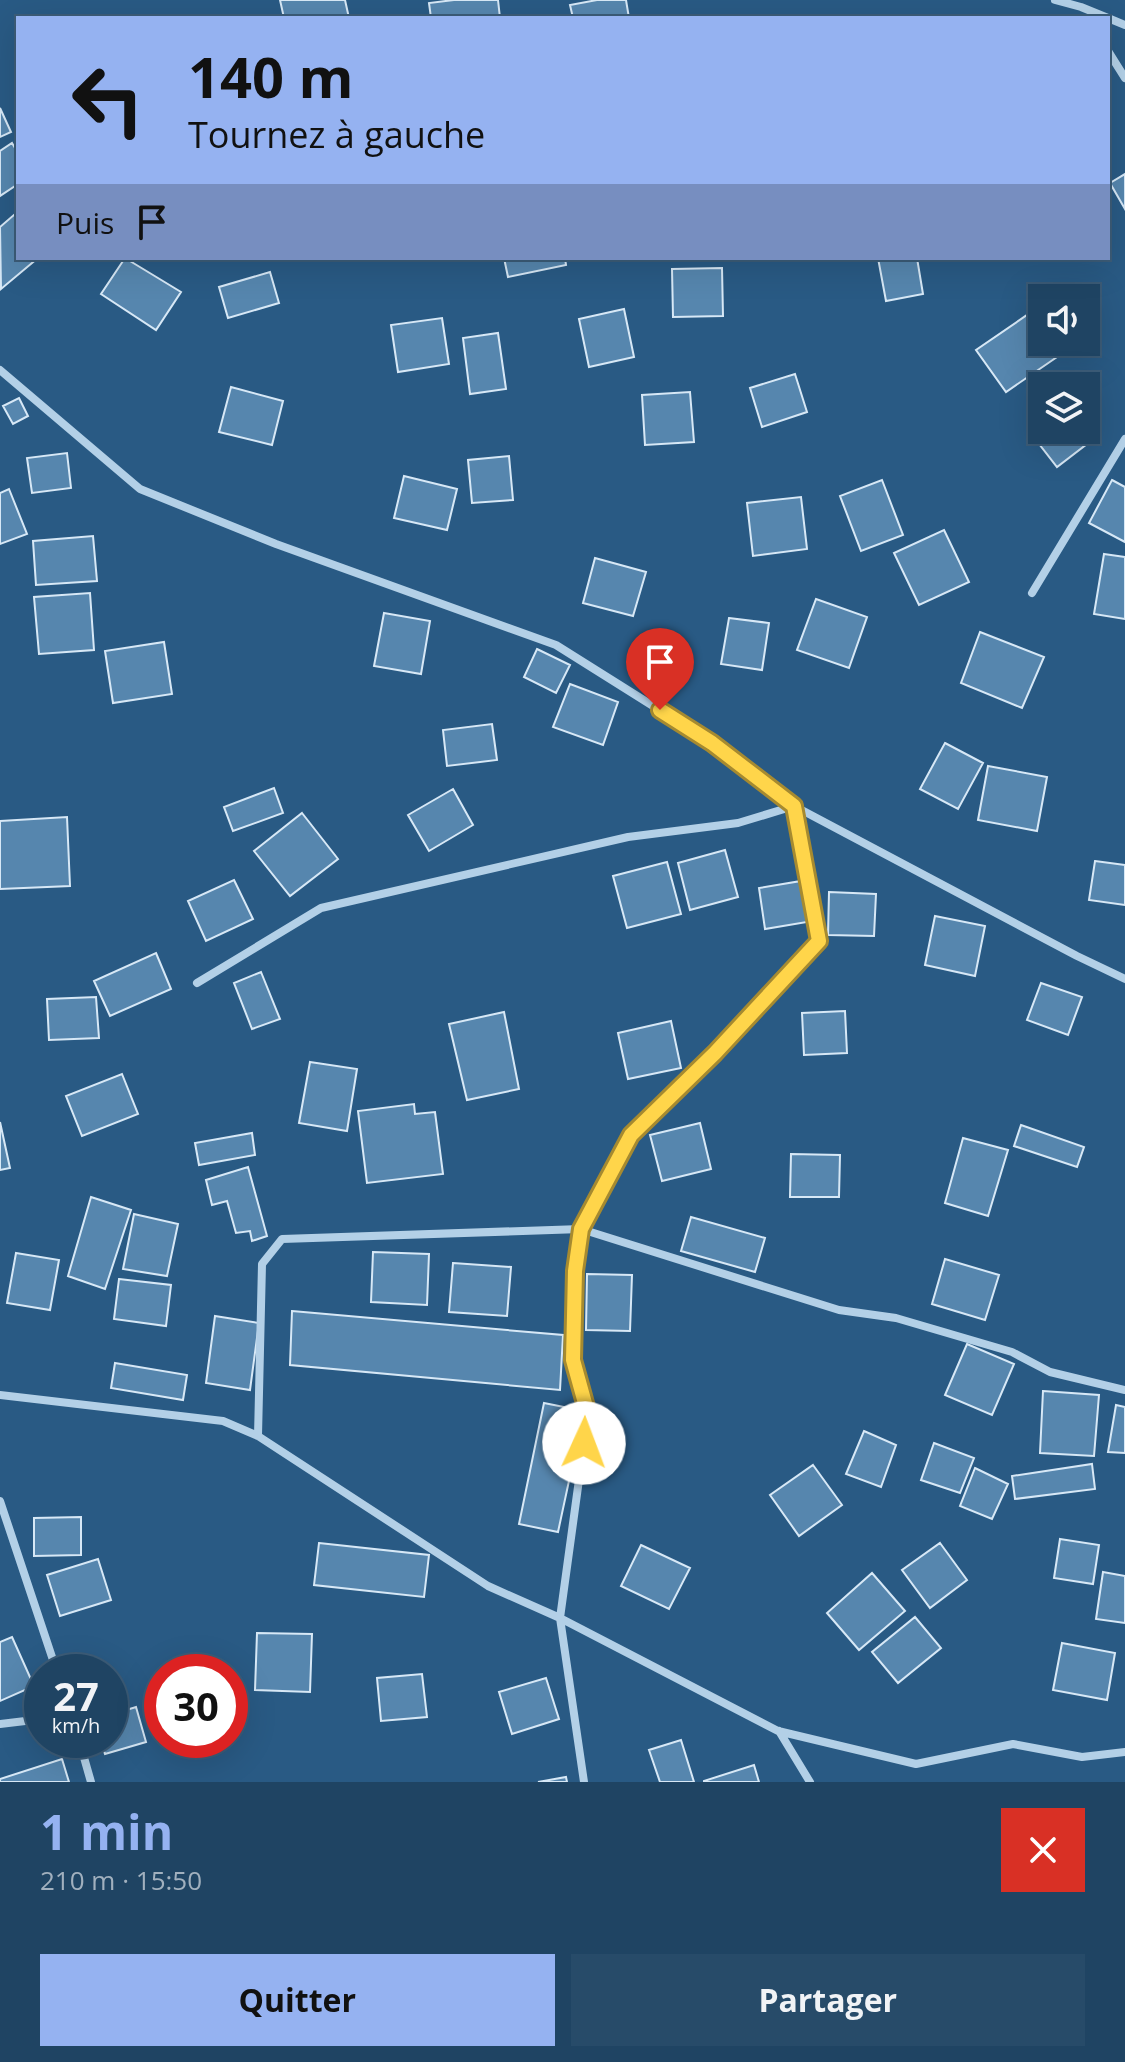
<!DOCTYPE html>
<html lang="fr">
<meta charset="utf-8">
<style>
:root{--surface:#1f4463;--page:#274b69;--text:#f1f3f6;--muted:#a1b0be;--line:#3c5c78;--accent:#95b2f1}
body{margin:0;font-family:"Open Sans",sans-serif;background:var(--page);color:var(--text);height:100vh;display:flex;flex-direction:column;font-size:30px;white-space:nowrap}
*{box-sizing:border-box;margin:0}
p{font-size:26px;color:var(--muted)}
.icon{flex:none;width:44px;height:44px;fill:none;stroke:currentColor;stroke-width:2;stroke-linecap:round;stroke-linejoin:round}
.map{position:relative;height:1782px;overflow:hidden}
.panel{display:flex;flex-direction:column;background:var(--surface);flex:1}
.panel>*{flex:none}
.banner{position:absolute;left:16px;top:16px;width:1094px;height:244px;border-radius:0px;box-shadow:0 8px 32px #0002,0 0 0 2px var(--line);background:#95b2f1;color:#111;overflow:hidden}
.buttons{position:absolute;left:1028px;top:284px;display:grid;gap:16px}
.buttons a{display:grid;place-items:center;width:72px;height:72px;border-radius:0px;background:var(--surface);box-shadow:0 8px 32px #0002,0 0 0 2px var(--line);font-size:40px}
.speed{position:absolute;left:24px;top:1654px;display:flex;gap:16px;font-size:40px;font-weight:700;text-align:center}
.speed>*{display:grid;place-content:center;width:104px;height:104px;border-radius:50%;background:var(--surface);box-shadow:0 8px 32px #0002,0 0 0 2px var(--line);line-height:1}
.speed small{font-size:20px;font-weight:400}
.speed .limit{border:12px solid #d22;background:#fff;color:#111}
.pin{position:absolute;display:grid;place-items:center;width:68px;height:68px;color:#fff;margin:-82px -34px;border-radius:50% 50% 50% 0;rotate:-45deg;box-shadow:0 0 8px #0007}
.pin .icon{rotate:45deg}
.me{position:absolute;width:88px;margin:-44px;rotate:2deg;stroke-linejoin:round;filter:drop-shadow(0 0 6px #0008)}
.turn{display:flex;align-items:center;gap:28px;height:168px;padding:0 40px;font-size:36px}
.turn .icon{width:104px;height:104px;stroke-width:2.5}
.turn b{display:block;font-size:56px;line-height:68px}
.then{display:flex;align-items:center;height:76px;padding:0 40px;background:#0003;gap:16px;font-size:30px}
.round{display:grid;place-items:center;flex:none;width:84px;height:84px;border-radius:0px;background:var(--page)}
.head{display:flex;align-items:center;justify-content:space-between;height:136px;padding:0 40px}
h1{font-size:48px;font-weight:700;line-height:60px;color:var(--accent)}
.primary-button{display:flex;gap:16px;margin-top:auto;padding:16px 40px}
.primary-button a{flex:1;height:92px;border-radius:0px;background:var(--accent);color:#111;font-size:32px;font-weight:700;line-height:92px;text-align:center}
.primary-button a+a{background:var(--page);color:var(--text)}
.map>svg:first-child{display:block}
</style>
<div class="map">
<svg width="1125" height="1782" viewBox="0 0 1125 1782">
<rect width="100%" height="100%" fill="#295a84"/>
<path fill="#5686ae" stroke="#d7e8f6" stroke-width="2" d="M280,0h65l4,18h-65z
M454,0h44l2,18h-69l-2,-15z
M597,0h29l3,18h-56l-3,-13z
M0,108l11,24 -11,5z
M12,143l6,10v31l-18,12v-45z
M1125,174v35l-15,-26z
M15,214l3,3v41h20l-37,31 -1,-62z
M125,258l56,34 -25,38 -55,-36z
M504,258h61l1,7 -58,12z
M878,258h39l6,36 -37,7z
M722,268l1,48 -50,1 -1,-48z
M270,272l9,31 -51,15 -9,-31z
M624,309l10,48 -45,10 -10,-48z
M1027,315l15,21v6h5l10,15 -51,35 -30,-42z
M442,318l7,46 -51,8 -7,-47z
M498,333l8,56 -36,5 -7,-56z
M795,374l12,38 -45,15 -12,-39z
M231,387l52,14 -11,44 -53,-13z
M690,392l4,50 -49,3 -3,-50z
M19,398l9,18 -15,8 -10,-18z
M1086,416l14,18 -43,33 -28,-36 13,-10v9h44z
M67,453l4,35 -39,5 -5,-35z
M509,456l4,44 -41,3 -4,-43z
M404,476l53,13 -10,41 -53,-12z
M882,480l21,55 -42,16 -21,-55z
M1112,480l13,7v55l-36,-19z
M9,489l18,45 -27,10v-51z
M801,497l6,52 -54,7 -6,-53z
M944,530l25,52 -50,23 -25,-52z
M93,536l4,45 -61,4 -3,-44z
M1104,554l21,3v62l-31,-5z
M595,558l51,14 -13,44 -50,-13z
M90,593l4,57 -55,4 -5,-57z
M816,599l51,18 -18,51 -52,-18z
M384,613l46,8 -9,53 -47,-8z
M729,618l40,5 -7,47 -41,-6z
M980,632l64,25 -22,51 -61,-25z
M164,642l8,52 -59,9 -8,-52z
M537,649l33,16 -14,28 -32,-16z
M570,684l48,18 -15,43 -50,-18z
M492,724l5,36 -50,6 -4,-36z
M945,743l38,20 -25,46 -38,-20z
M988,766l59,11 -10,54 -59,-11z
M274,788l9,25 -50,18 -9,-24z
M453,789l20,36 -44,26 -21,-36z
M302,813l36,46 -48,37 -36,-45z
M67,817l3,69 -70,3v-68z
M725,850l13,47 -48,13 -12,-47z
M1095,861l30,4v40l-36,-5z
M667,862l14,52 -54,14 -14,-52z
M234,880l19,39 -47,22 -18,-40z
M801,881l6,41 -42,7 -6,-41z
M829,892l47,2 -2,42 -46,-1z
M935,916l50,10 -10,50 -50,-11z
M156,953l15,36 -61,27 -16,-35z
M261,972l19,47 -28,10 -18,-46z
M1041,983l41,14 -14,38 -41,-15z
M96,997l3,41 -50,2 -2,-41z
M845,1011l2,42 -43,2 -2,-42z
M504,1012l15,77 -52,11 -18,-76z
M671,1021l10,47 -53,11 -10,-46z
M310,1062l47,7 -10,62 -48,-8z
M122,1074l16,40 -56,22 -16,-40z
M414,1104l1,10 20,-2 8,62 -76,9 -9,-72z
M0,1122l10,46 -10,2z
M700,1123l11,46 -49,12 -12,-46z
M1021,1125l63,22 -7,20 -63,-21z
M252,1133l3,22 -56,10 -4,-22z
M963,1138l45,12 -20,66 -43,-13z
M791,1154l49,1 -1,42h-49z
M248,1167l19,69 -15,5 -2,-10 -14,2 -9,-32 -15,4 -6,-25z
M91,1197l40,13 -26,79 -37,-13z
M134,1214l44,10 -11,52 -44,-7z
M691,1217l74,21 -10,34 -74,-21z
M373,1252l56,2 -2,51 -56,-3z
M16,1253l43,7 -9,50 -43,-7z
M945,1259l54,16 -14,45 -53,-16z
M453,1263l58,4 -4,49 -58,-4z
M587,1274l45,1 -2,56 -44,-1z
M119,1279l52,6 -5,41 -52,-7z
M292,1311l271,24 -3,55 -270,-25z
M215,1316l44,7 -9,67 -44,-7z
M967,1344l47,20 -22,51 -47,-20z
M115,1363l72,12 -4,25 -72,-12z
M1043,1391l56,4 -5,61 -54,-3z
M544,1403l40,8 -26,121 -39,-8z
M1116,1405l9,2v46l-17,-1z
M864,1431l32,14 -15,42 -35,-13z
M934,1443l40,15 -14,35 -39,-13z
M1092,1464l3,25 -80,10 -3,-23z
M813,1465l29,40 -43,31 -29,-41z
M975,1468l33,16 -16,35 -32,-13z
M81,1517v38l-47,1v-38z
M1060,1539l39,6 -6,39 -39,-6z
M319,1543l110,12 -5,42 -110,-12z
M940,1543l27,37 -37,28 -28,-38z
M641,1545l49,23 -21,41 -48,-23z
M98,1559l13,41 -51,16 -13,-41z
M1103,1572l22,4v47l-29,-4z
M872,1573l33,38 -46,39 -32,-37z
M915,1617l26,31 -43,35 -26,-31z
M257,1633l55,1 -2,58 -55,-2z
M12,1637l22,49 -34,15v-59z
M1062,1643l53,10 -8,47 -54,-10z
M422,1674l5,43 -46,4 -4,-43z
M546,1678l13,41 -47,15 -13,-42z
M136,1707l10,35 -41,12 -5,-14h10v-25z
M681,1740l13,42h-34l-11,-32z
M62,1759l7,23h-69v-3z
M754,1765l5,17h-55v-1z
M566,1777l1,5h-29z"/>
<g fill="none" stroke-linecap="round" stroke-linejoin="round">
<path stroke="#b3d0e7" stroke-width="8" d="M1055,0l26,7 27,11
M1108,18l17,7
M1108,51l17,27
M0,370l140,119 136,55 280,101 156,98 82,63 283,150 48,23
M1032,593l93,-154
M197,983l124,-75 307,-71 110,-14 56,-17 25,135 -104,112 -84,82 -50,94 -6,42 -2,89 15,54 -28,204 24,164
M0,1395l223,26 35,15 230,150 72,32 218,113 138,33 97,-20 69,13 43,-5
M258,1436l4,-172 20,-25 299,-10 258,81 57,8 116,34 38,20 75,18
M0,1501l57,171
M0,1724l42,-5
M779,1731l31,51
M79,1740l12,42"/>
</g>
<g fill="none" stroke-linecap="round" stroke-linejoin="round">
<defs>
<path id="route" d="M584,1443l4,-29 -15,-54 2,-89 6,-42 50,-94 84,-82 104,-112 -25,-135 -82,-63 -52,-33"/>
</defs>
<use href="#route" stroke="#a68a30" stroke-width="20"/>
<use href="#route" stroke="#ffd54a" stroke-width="14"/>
</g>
</svg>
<div class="buttons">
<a><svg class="icon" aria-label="sound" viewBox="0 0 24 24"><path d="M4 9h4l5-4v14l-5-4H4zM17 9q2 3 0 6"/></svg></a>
<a><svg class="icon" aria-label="layers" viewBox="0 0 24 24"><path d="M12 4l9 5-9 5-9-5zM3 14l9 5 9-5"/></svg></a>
</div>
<div class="speed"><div>27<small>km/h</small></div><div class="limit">30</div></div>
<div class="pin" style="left:660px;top:710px;background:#d93025"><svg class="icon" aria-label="arrive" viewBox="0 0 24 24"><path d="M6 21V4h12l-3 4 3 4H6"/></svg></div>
<svg class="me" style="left:584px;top:1443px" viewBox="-20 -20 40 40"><circle r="19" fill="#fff"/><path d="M0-13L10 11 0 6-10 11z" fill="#ffd54a"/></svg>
<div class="banner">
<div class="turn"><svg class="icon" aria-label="left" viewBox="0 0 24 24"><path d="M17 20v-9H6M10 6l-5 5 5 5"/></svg><div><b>140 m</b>Tournez à gauche</div></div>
<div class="then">Puis<svg class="icon" aria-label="arrive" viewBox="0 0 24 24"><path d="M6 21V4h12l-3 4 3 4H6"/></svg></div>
</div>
</div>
<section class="panel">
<div class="head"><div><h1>1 min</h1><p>210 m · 15:50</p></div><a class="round" style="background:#d93025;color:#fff"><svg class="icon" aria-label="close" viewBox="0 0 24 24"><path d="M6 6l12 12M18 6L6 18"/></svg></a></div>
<div class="primary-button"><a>Quitter</a><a>Partager</a></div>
</section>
